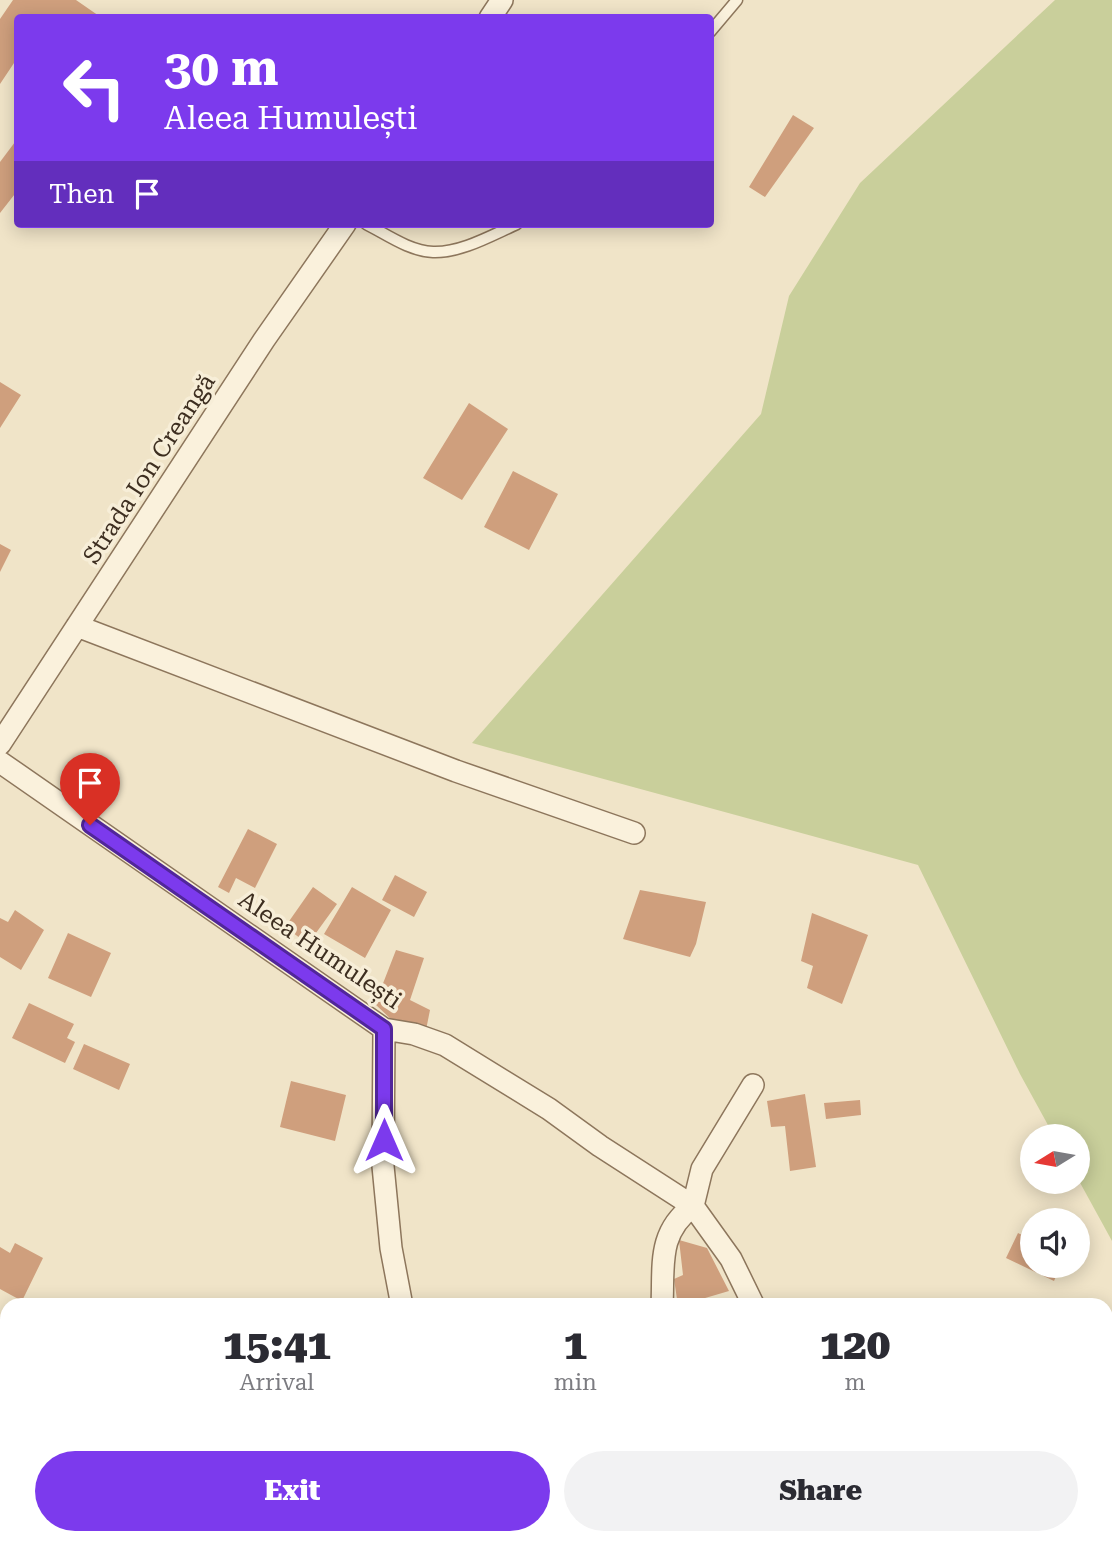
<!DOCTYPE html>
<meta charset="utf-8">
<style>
:root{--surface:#fff;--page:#f2f2f3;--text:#2b2b33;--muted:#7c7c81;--accent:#7c3aed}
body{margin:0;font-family:"Roboto Serif",serif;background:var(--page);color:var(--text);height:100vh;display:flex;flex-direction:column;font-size:26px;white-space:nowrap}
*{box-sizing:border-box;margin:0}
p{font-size:23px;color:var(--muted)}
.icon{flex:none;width:38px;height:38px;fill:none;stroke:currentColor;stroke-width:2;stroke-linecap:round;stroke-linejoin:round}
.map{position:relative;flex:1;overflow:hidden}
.sheet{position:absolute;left:0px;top:1298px;width:1113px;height:247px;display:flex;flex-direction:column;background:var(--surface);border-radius:21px 21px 0 0;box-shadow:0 4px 18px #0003}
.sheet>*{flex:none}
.guide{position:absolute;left:14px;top:14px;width:700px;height:214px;border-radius:7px;box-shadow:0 4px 18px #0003;background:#7c3aed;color:#fff;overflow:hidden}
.needle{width:46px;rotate:259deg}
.buttons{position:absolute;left:1020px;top:1124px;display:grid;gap:14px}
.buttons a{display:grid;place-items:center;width:70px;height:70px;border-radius:50%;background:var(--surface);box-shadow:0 4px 18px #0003;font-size:35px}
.pin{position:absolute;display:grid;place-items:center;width:60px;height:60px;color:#fff;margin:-72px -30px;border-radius:50% 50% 50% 0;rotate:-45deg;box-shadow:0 0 7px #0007}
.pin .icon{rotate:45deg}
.me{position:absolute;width:77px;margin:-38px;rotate:0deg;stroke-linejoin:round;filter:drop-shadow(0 0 5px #0008)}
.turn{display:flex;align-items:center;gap:24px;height:147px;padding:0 35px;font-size:32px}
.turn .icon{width:91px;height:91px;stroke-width:2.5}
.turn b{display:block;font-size:49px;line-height:60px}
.then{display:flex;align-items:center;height:66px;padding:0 35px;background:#0003;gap:14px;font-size:26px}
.eta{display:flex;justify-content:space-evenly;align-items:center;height:119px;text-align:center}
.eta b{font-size:42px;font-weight:800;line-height:49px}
.primary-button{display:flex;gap:14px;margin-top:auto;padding:14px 35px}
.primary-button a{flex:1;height:80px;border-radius:42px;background:var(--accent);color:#fff;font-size:28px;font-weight:800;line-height:80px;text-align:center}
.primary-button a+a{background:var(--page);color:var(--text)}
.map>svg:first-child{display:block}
</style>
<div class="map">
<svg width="1112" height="1545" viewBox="0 0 1112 1545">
<rect width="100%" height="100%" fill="#f0e4c8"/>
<path fill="#c9cf9b" d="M1055,0h57v1241l-34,-62v-43h-24l-34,-62 -102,-209 -446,-122 289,-329 28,-118 71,-113z"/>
<path fill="#cf9f7d" d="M13,0h63l26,18h-84v39l-18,27v-65z
M793,115l21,13 -49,69 -16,-10z
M18,138v52l-18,23v-51z
M0,382l21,13 -21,33z
M469,403l39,26 -46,71 -39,-22z
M513,471l45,23 -29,56 -45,-23z
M0,544l11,6 -11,22z
M248,829l29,15 -22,44 -19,-10 -7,15 -11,-6z
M395,875l32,17 -13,25 -32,-17z
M313,887l24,17 -29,40 -23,-17z
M352,887l39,23 -26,48 -41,-24z
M640,890l66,12 -10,42 -6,13 -67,-18z
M15,910l29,20 -23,40 -21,-13v-39l8,4z
M812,913l56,22 -26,69 -35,-16 6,-22 -12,-5z
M68,933l43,20 -20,44 -43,-19z
M396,950l28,8 -14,42 20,10 -4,20 -30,-6 -21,-20z
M29,1003l45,21 -7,14 8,4 -10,21 -53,-25z
M84,1044l46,20 -11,26 -46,-21z
M291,1081l55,14 -11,46 -55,-14z
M805,1094l11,73 -26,4 -5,-45 -14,1 -4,-26z
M860,1100l1,15 -35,4 -2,-16z
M1018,1233l14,7v25h29l-7,16 -48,-23z
M679,1240l28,8 22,43 -51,15 -4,-27 9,-4z
M15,1243l28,15 -21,43 -22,-12v-42l10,6z
M1106,1363l6,4v15l-6,10z
M995,1538h39l-4,7h-24z"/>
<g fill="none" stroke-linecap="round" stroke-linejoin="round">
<defs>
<path id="lane" d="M710,32l27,-32
M366,224c20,10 43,27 67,28 28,1 59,-17 84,-28"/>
<path id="street" d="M490,18l12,-18
M77,626l379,145 178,62
M0,744l264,-404 81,-116
M0,762l384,267 30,5 31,11 104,64 51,37 93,60c-36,27 -29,59 -31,100
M384,1029l-1,137 8,82 11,58
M753,1085l-51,84 -9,37 38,53 23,47
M0,1330l7,5
M1106,1517l6,3
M408,1545l1,-7
M568,1545l5,-7
M928,1545l4,-7"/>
</defs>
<use href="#lane" stroke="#8d765c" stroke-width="13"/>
<use href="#street" stroke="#8d765c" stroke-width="24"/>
<use href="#lane" stroke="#faf1dc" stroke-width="10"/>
<use href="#street" stroke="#faf1dc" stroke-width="21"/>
</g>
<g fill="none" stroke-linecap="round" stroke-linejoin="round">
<defs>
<path id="route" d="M90,825l294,204v111"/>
</defs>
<use href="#route" stroke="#51269a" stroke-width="18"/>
<use href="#route" stroke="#7c3aed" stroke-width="12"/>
</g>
<g text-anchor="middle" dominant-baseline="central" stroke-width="7" stroke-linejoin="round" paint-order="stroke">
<g font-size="24" fill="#3d2e20" stroke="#f7eed8">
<text transform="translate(149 469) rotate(-57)">Strada Ion Creangă</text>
<text transform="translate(320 950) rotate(34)">Aleea Humulești</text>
</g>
</g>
</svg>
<div class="buttons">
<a><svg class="needle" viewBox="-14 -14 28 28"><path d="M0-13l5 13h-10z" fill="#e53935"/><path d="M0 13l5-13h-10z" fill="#7c7c81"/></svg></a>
<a><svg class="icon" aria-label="sound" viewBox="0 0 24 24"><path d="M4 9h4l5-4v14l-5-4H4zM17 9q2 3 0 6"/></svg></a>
</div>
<div class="pin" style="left:90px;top:825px;background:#d93025"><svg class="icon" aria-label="arrive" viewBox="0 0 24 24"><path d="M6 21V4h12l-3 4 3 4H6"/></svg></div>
<svg class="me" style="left:384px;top:1140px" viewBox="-20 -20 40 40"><path d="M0-17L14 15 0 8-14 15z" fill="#7c3aed" stroke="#fff" stroke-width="4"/></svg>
<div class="guide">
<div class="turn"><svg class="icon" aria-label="left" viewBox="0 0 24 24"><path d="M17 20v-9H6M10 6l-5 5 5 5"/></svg><div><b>30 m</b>Aleea Humulești</div></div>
<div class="then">Then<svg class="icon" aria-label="arrive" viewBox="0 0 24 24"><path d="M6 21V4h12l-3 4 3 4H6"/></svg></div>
</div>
<section class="sheet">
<div class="eta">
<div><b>15:41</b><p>Arrival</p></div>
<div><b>1</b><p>min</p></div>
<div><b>120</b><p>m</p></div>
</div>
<div class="primary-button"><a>Exit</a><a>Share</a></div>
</section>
</div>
